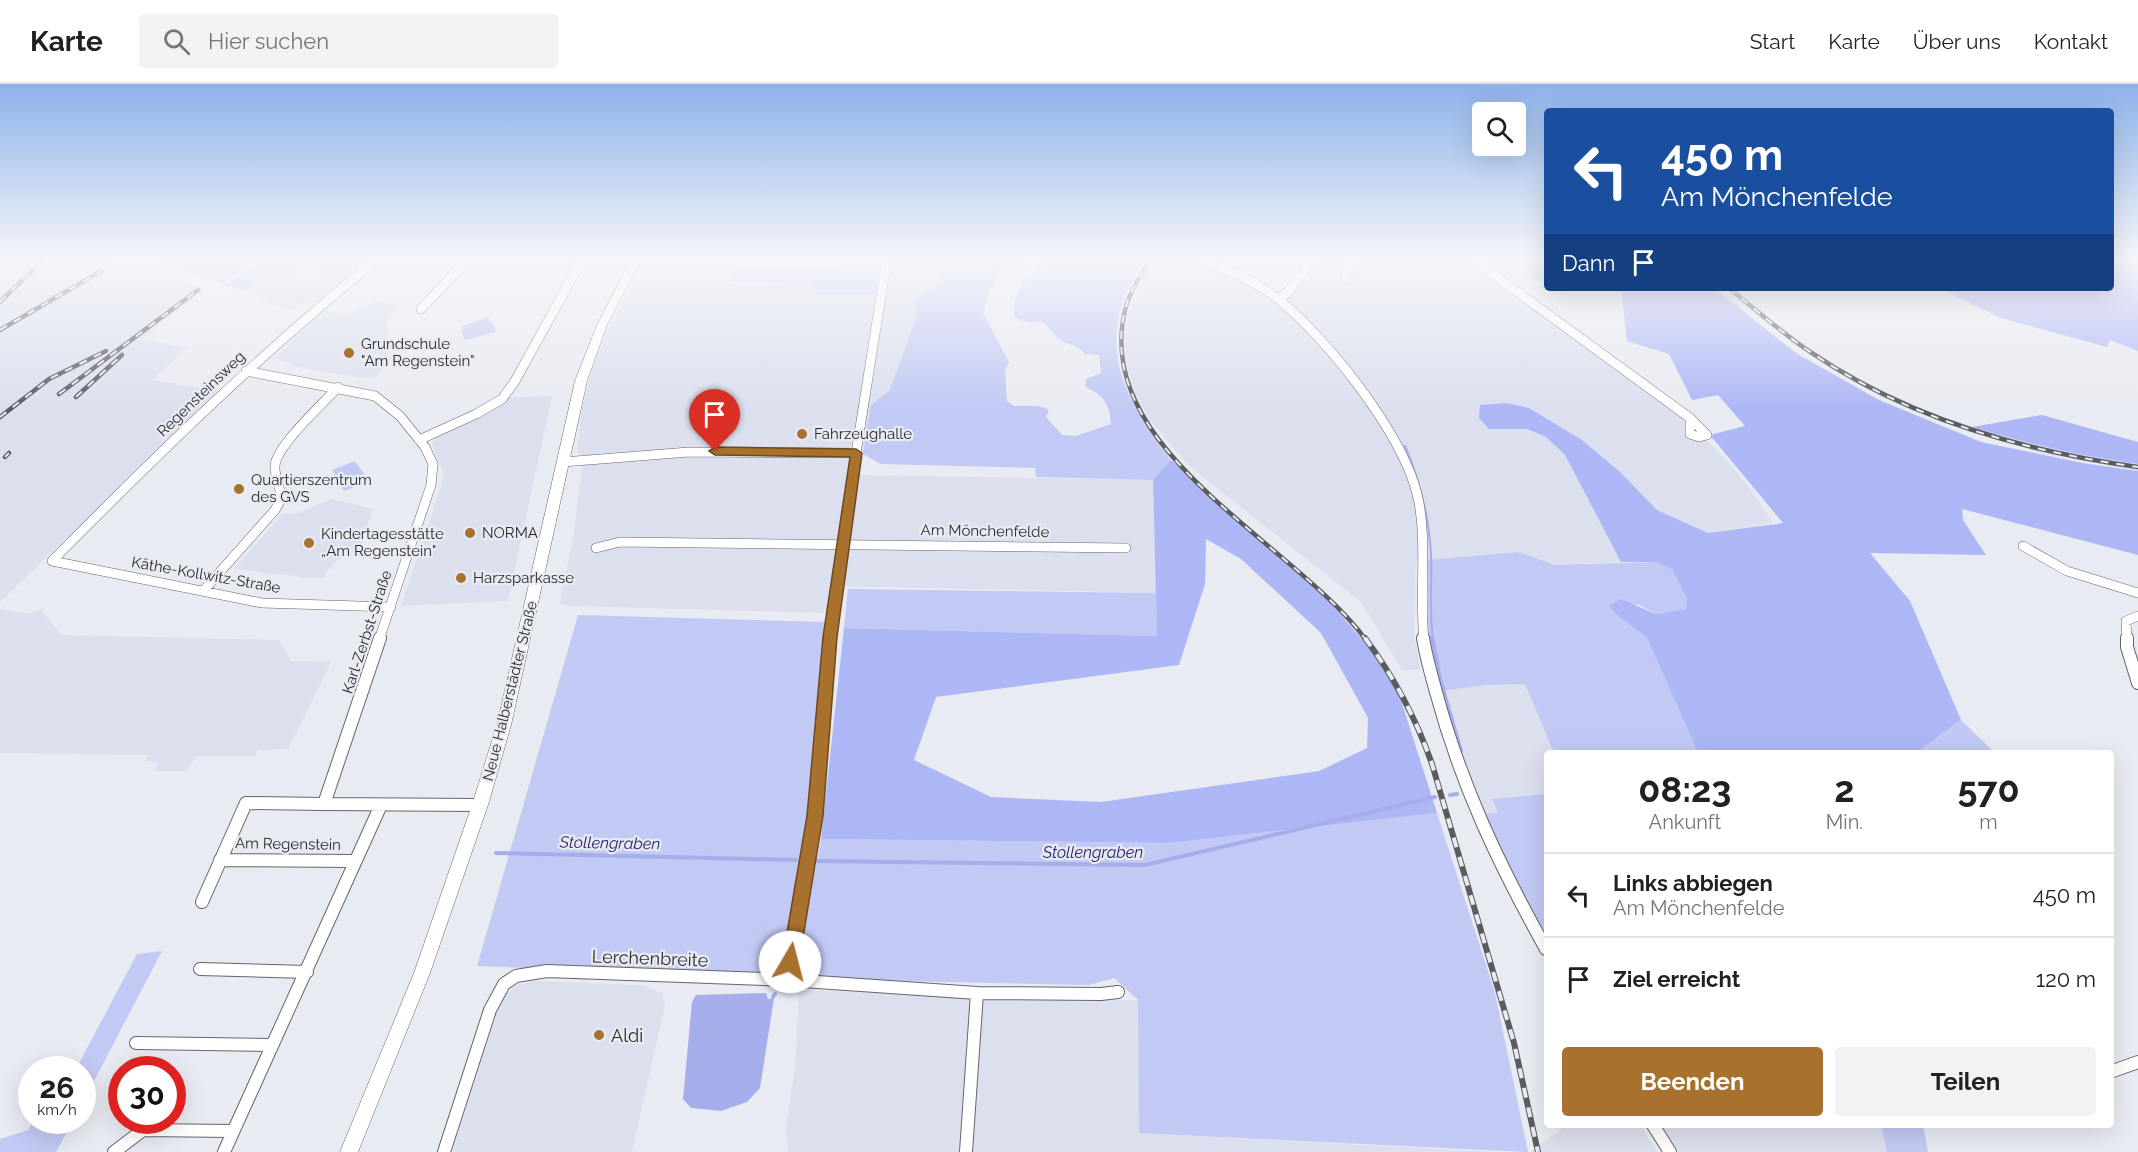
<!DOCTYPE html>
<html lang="de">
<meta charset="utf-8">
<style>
:root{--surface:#fff;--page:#f2f2f2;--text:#202124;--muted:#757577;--line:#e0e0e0;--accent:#a8712d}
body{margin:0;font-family:Raleway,sans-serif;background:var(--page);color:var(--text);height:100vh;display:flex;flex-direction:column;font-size:22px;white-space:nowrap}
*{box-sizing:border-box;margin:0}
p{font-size:20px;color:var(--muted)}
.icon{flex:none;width:33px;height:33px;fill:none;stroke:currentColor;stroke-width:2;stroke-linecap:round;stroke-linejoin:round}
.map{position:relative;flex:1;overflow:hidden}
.side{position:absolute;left:1544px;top:666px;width:570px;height:378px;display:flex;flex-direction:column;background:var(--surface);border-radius:6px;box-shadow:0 6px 24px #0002}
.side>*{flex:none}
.hud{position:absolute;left:1544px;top:24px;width:570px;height:183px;border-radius:6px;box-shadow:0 6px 24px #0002;background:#1a4fa0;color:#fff;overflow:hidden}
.fabs{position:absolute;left:1472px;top:18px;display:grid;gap:12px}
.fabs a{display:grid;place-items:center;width:54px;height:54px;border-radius:6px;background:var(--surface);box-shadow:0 6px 24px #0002;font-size:30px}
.speed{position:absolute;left:18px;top:972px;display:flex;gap:12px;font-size:30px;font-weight:700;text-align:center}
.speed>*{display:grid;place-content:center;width:78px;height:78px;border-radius:50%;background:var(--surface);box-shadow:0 6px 24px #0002;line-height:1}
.speed small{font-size:15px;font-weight:400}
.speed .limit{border:9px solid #d22;background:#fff;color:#111}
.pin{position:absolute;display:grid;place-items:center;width:51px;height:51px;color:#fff;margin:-62px -26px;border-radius:50% 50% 50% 0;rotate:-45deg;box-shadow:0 0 6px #0007}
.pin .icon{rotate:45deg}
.me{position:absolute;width:66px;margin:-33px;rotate:8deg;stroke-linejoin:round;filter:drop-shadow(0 0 4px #0008)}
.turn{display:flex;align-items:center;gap:21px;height:126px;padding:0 18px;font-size:27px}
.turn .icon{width:78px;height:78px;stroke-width:2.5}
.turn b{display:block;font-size:42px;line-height:51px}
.then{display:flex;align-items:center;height:57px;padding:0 18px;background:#0003;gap:12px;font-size:22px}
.eta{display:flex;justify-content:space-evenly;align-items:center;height:102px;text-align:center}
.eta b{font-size:36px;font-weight:700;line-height:42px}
.cta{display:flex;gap:12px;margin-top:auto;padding:12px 18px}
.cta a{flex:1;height:69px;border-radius:6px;background:var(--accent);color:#fff;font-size:24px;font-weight:700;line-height:69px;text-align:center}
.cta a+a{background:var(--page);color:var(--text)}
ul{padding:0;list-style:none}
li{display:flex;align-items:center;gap:18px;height:84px;padding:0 18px;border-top:2px solid var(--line)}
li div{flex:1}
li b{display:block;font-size:22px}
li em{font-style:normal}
header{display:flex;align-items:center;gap:36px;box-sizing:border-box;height:84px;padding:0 30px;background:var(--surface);border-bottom:2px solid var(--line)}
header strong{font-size:28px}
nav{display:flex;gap:33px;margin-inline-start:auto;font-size:21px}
.search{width:420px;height:54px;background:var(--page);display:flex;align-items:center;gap:15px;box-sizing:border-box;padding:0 21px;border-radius:6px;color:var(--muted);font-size:22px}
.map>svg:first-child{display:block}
</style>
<header>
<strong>Karte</strong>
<div class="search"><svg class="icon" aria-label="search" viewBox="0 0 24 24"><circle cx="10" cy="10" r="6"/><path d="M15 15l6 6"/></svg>Hier suchen</div>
<nav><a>Start</a><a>Karte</a><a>Über uns</a><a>Kontakt</a></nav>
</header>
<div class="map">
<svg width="2138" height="1068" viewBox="0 0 2138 1068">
<rect width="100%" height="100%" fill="#e9ebf2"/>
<path fill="#dcdfee" d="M0,174h109l1,3 94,28 -61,50 44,9 -35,32 68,11 -220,211z
M892,174h105l-4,5 -12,7 -37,1 -3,13 -23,14 -3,8 2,9 -28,76 -18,14 -10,70 292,5 3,113 -325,-7 -5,27 -257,-7 -9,-3 14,-71 9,-77 -6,-3 5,-44 11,-40 15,-38 27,-48 181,2 -2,9h74z
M1155,174h35l63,28 36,11 30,-39h208l3,21 -7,11 -8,4 169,122 1,17 4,4 17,2 5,5 35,39 27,40 -65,10 -51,-23 -37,-38 -38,-32 -53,-32 -40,21h38l19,8 19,18 56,107 -66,3 -37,-13 -67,8 -35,1 -2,74 7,35h-19l-41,-68 -172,-136 -40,-47 -15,-28 -7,-25 -3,-31 7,-30 17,-38z
M313,185l22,8 8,-3 8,1 -38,30 -8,-3 -11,8 -24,-6 -25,-13 25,-15z
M374,217l26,5 -13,14 1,43 -13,14 -7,-1 -2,2 -53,-8 -22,-5 1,-2 -13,-3 -3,-3 47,-46 26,4 5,-5 13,-3z
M552,312l-44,205 -107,5 42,-125v-10l-11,-26 3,-8 52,-24 22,-16z
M1972,343l46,15 65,14 55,8v7l-94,-17 -75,-23z
M332,415l41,10 -9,25 -3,18 -24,8 -15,18h-24l1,-2 -29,-3 -2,2 -7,-1 1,-2 -28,-3 49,-56 12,1z
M0,525l28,5 13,-5 20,26 218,5 12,21 40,1 -43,87 -30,1 -3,6h-59l-9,15h-33l5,-9 -14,-1 3,-6 -148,-2z
M1525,600l29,69h-8v41l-54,5 6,13 -16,3 -27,-74 -14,-50 44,-6z
M536,897l105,4 21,8 3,12 -33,147h-180l50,-155 14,-12z
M799,906l232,9 107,1 1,133 361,19h-712l-2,-25 9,-59z
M1567,1041h73l17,27h-127z
M1662,1041h219l6,27h-208z"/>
<path fill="#c2c9f4" d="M166,174h92l-35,25 -66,-19z
M266,174h107l-22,17 -8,-1 -8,3 -22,-8 -43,7 -25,15 -20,-6z
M997,174h32c-33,16 -36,19 -46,55l26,49 -4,8 2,31 7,5h25l10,4 -3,7 16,18 14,1 35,-12c-1,-20 -8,-30 -26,-37l1,-8 15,-6 -2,-18 -14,-1c-9,-11 -17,-8 -26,-15 -7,-6 -10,-13 -18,-18 -10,2 -19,2 -27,-5 -1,-27 14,-42 35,-56l-1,-2h91l2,7c-6,11 -13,22 -17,33 -23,65 10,113 47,162l-18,20 -117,-3 -1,-9 -154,-4 -18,-10 8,-49 18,-14 28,-75c-5,-20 9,-23 24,-32l3,-13c18,0 41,3 53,-13z
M1527,174h19v24l-16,-3z
M734,185l145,1 -4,24h-62l2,-10 -86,-2z
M487,233l7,8 2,7 -31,8 -4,-10 2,-4z
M355,377l14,20 -25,10 -12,-21z
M1518,468l37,13 100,-3 17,7 15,30v10l-31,5 -18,-10 -21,11 30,21 51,117h-144l-29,-69 -40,1 -44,6 -13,-56v-75z
M848,505l308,4 1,43 -313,-8z
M578,531l249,7 -12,148 -31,208 -307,-12z
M1961,636l34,33h-79z
M1546,710v144l-64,-123 16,-3 -6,-13z
M1437,729l58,180 33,159 -389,-19 -1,-133 -24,-22 -25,7 -294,-6 26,-140 349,4z
M162,867l-79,151 -1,-32 -6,-1 61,-115z
M33,1037h40l-17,31h-56v-13l28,-9z
M1881,1041h42l5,27h-41z"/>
<path fill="#aeb7f6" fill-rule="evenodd" d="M2111,174h27v93l-28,-11 -3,7 -106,-29 -62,-30h171z
M1621,204h93l82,65 83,47 102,42 101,21 56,8v84l-176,-46 1,11 23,35 -116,-2 40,48 51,119 -45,33h-218l-51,-116 -30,-22 -8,-9 12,-7 35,15 30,-5 1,-10 -15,-30 -17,-7h-34l-56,-107 -19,-18 -19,-8h-38l-10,-11 1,-13 27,-2 22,5 53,32 38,32 37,38 51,23 75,-10 -73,-88 35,-9 -27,-31 -26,5 -23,-46 -42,-13z
M2042,331l96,27v22c-57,-8 -111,-20 -166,-37z
M1171,376l159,142 37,43 32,49 38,119 -267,30 -349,-4 23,-211 313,8 -4,-156zM1206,455l35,20 80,74 47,85 -1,30 -48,23 -218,31 -110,-5 -77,-37 22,-63 243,-32 26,-81z"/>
<path fill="#a5adeb" d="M766,909l2,6 6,-1 -14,90 -13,14 -26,9 -30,-3 -8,-9 9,-97 4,-7z"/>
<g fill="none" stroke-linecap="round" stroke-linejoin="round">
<path stroke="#a5adeb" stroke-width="2" d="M1405,362c15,35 24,71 26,109 1,28 -2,56 2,85"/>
<path stroke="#a5adeb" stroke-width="4" d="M1432,554l8,41 21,72
M1450,711l7,-1
M496,769l300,7
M816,777l329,4 290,-68
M773,913l2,-3"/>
<defs>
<path id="minor-far1" d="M1197,174c28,10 57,22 81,41 49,39 124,134 139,195 11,42 2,101 7,146
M1471,174l219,160
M1345,194l8,-20
M1278,215l9,-6 28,-35
M421,225l48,-51
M246,287l129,25 25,20 25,31 8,17 -2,21 -52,155
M1690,334l17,17 -8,2 -9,-3z
M419,356l57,-26 26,-15 13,-18 68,-123
M563,378l126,-10 167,1 31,-195
M2023,462l44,25 71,22
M596,464l24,-6 506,6
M52,477c105,-106 211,-210 327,-303
M52,477l210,42 129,4
M203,507l72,-81 7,-12c-2,-10 -8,-22 -7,-33 3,-21 48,-61 63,-78
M830,556l26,-187
M2127,556l-1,-19 12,-5"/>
<path id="minor" d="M380,554l-56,166 156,1
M1423,554c3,19 8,36 13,54 25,93 63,173 110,257
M2127,554v9l11,36
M220,776l135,1
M202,818l44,-99 78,1
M200,885l107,3
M788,896l27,-164 15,-178
M977,909l124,1 17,-2
M136,959l136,2
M2110,985l3,2 25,-9
M1653,1041l17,27
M114,1068l29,-22 89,1
M224,1068l157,-347
M444,1068l46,-142 14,-26 12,-8 31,-5 241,9 189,13 -11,159"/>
<path id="major" d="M632,174h10l-35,67 -20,56 -76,344 -23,80 -58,168 -72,179h-18l74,-179 58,-168 25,-80 78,-344 22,-56z"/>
</defs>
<use href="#minor-far1" stroke="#64656b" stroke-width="10"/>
<use href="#minor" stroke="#64656b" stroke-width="14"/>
<use href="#major" stroke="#64656b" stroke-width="1"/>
<use href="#minor-far1" stroke="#fff" stroke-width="9"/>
<use href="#minor" stroke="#fff" stroke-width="12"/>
<use href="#major" fill="#fff" fill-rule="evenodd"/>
<defs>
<path id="rail-far1" d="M1152,174c-11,16 -22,33 -27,52 -34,141 170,233 241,330
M1729,204c27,22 54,46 83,65 97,66 211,98 326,114
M0,218l45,-44
M0,246l101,-59
M59,310l139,-104
M76,313l46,-42
M0,333l49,-38 57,-28
M5,373l4,-4"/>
<path id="rail" d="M1365,554c29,39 51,80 67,126l82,279 24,109"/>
</defs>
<use href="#rail-far1" stroke="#595b5f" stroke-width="4.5"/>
<use href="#rail" stroke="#595b5f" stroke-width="6"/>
<use href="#rail-far1" stroke="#e9ebf2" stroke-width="2" stroke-dasharray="8" stroke-linecap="butt"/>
<use href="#rail" stroke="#e9ebf2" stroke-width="4" stroke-dasharray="10" stroke-linecap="butt"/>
</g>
<linearGradient id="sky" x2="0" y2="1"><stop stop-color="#8db1e9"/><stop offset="0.54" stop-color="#f5f6f9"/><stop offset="1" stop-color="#f5f6f9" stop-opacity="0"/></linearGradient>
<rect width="2138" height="324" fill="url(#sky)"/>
<path fill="#a8712d" stroke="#6d491d" stroke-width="1.5" d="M715,363l141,2 6,4 -25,184 -14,179 -24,146 -3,6 -6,2 -5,-2 -3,-6 25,-146 16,-179 27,-180 -135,-2 -6,-4z"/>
<g fill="#a8712d" stroke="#e9ebf2" stroke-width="2">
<circle cx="349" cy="269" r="6"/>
<circle cx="802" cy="350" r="6"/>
<circle cx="239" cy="405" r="6"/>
<circle cx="470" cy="449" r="6"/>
<circle cx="309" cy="459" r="6"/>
<circle cx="461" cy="494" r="6"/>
<circle cx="599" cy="951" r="6"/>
</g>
<g text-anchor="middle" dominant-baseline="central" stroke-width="4.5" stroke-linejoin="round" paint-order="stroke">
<g font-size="15" fill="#292a2d" stroke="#e9ebf2" text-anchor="start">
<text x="361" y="260">Grundschule<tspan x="361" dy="17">"Am Regenstein"</tspan></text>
<text x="814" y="350">Fahrzeughalle</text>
<text x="251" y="396">Quartierszentrum<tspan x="251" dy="17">des GVS</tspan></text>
<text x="482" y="449">NORMA</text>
<text x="321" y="450">Kindertagesstätte<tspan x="321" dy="17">„Am Regenstein"</tspan></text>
<text x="473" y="494">Harzsparkasse</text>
</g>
<g font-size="15" fill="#292a2d" stroke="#e9ebf2">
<text transform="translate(201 310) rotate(-44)">Regensteinsweg</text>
<text transform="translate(985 447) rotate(1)">Am Mönchenfelde</text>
<text transform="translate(206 491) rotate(10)">Käthe-Kollwitz-Straße</text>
<text transform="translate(367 548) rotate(-72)">Karl-Zerbst-Straße</text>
<text transform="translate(510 607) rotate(-76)">Neue Halberstädter Straße</text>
<text transform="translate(288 760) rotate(1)">Am Regenstein</text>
</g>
<g font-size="16" font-style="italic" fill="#26246a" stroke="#e9ebf2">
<text transform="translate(610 759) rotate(1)">Stollengraben</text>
<text x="1093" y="768">Stollengraben</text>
</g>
<g font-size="18" fill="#292a2d" stroke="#e9ebf2">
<text transform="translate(650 874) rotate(2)">Lerchenbreite</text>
</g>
<g font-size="18" fill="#292a2d" stroke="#e9ebf2" text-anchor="start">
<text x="611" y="951">Aldi</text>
</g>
</g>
</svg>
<div class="fabs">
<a><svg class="icon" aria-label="search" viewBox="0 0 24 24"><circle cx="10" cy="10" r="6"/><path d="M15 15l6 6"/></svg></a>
</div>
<div class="speed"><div>26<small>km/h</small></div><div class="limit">30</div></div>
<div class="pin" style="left:715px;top:367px;background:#d93025"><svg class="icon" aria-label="arrive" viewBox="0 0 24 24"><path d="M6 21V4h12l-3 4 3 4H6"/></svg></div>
<svg class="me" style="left:790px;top:878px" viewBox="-20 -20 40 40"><circle r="19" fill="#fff"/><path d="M0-13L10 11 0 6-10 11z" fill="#a8712d"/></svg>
<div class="hud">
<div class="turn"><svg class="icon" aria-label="left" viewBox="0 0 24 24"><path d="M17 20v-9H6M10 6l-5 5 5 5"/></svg><div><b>450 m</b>Am Mönchenfelde</div></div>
<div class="then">Dann<svg class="icon" aria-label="arrive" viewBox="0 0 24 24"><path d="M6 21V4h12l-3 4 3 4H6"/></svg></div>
</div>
<section class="side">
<div class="eta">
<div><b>08:23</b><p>Ankunft</p></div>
<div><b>2</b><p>Min.</p></div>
<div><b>570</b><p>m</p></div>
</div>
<ul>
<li><svg class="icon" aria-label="left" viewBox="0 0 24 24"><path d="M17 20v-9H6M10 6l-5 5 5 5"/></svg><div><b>Links abbiegen</b><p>Am Mönchenfelde</p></div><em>450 m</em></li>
<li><svg class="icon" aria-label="arrive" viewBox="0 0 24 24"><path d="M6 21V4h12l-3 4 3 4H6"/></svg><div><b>Ziel erreicht</b></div><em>120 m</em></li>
</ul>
<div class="cta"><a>Beenden</a><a>Teilen</a></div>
</section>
</div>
